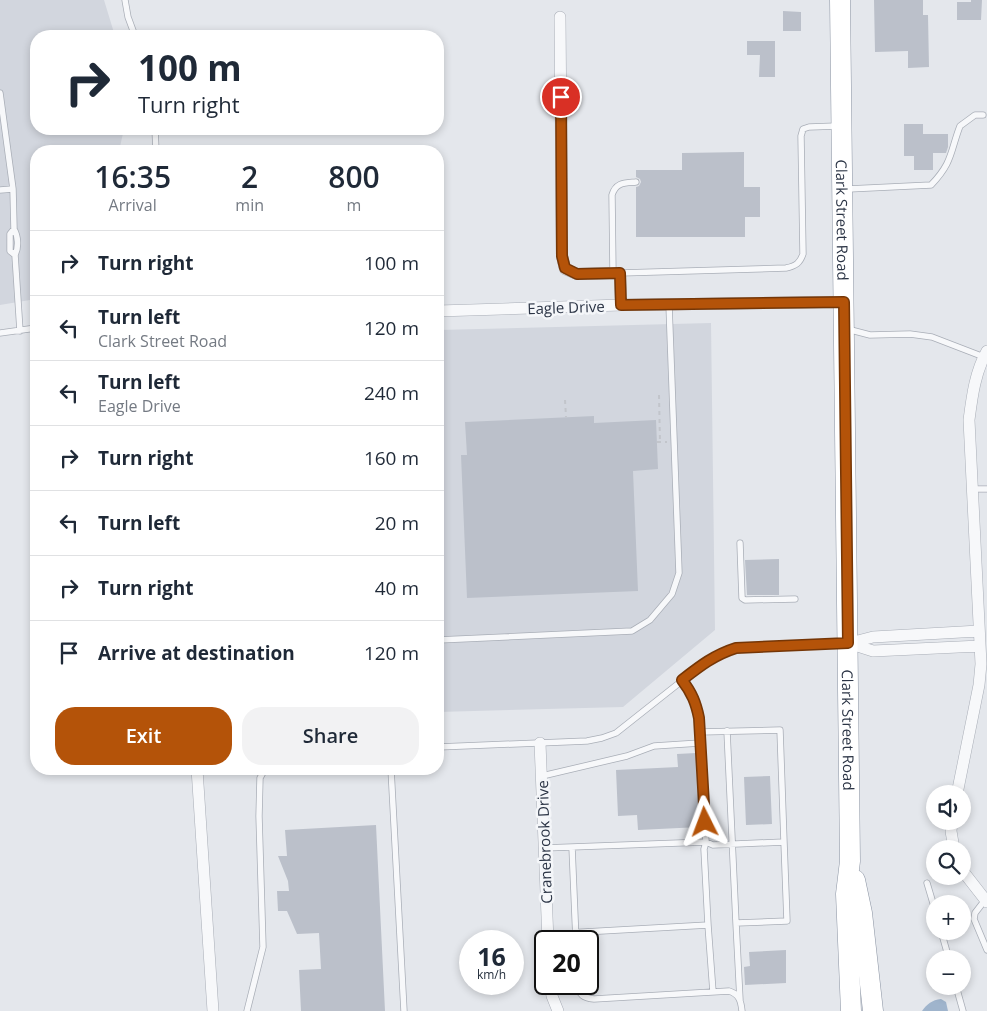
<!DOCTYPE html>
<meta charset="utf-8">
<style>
:root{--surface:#fff;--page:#f2f2f3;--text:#1f2937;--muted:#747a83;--line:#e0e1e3;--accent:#b45309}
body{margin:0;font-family:"Open Sans",sans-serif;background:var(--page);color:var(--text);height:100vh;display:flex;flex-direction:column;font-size:19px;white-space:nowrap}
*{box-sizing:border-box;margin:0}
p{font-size:16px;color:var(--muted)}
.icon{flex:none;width:28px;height:28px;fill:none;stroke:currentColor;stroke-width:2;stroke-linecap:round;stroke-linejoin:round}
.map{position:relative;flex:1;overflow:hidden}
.details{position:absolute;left:30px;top:145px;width:414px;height:630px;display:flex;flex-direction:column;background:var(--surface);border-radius:20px;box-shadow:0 2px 8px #0003}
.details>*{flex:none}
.banner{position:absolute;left:30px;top:30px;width:414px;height:105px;border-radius:20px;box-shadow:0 2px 8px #0003;background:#fff;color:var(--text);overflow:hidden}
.fabs{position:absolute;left:926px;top:785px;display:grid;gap:10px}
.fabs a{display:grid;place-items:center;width:45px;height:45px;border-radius:50%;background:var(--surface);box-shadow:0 2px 8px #0003;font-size:25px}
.speed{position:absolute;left:459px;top:930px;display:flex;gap:10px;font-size:25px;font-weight:700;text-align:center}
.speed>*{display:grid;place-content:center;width:65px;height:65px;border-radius:50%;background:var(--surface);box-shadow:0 2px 8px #0003;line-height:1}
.speed small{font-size:12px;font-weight:400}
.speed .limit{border:2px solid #111;border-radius:8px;background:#fff;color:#111}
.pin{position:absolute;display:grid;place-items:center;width:42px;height:42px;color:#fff;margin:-21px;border:2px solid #fff;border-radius:50%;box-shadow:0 1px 5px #0007}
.me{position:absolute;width:55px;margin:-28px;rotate:357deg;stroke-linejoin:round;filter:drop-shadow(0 0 4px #0008)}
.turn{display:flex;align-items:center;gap:18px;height:105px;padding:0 25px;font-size:22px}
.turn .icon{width:65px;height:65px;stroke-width:2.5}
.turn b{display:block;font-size:35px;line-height:42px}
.eta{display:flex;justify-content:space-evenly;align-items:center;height:85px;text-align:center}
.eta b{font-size:30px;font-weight:600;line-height:35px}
.cta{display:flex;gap:10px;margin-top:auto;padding:10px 25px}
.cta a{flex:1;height:58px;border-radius:20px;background:var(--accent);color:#fff;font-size:20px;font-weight:600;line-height:58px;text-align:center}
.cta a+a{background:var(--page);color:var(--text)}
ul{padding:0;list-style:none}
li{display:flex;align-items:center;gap:15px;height:65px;padding:0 25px;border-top:1px solid var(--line)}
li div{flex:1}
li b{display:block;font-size:19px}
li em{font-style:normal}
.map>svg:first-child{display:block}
</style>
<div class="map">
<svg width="987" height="1011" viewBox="0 0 987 1011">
<rect width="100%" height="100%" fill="#e4e7ec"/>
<path fill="#d2d6de" d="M0,0h104l11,36h-79v93h88l-5,22h-83v148l-36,6z
M711,323l4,307 -92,77 -185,5v-382z"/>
<path fill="#9fb4cc" d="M941,999l5,3 2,9h-26c5,-7 10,-11 19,-12z"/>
<path fill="#bbc0ca" d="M874,0h49v15h5l1,52 -21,1v-17l-33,1z
M971,0h11l-1,20h-24v-18h14z
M783,11l18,1v19h-18z
M747,41h28v36h-16l1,-22h-13z
M904,124h19v10h25v13l-2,6h-13v17h-19v-14h-10z
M744,152v35h16v30h-15v20h-109v-50l3,-1 2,-4 -1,-3 -4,-2v-7h46v-17z
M594,416v7l62,-3 2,49 -25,2 5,120 -171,7 -6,-143h6l-2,-33z
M779,559v36h-32l-2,-35z
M696,753l4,74 -62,3 -1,-15 -19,1 -2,-46 62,-3 -1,-13z
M770,776l2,48 -26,1 -2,-48z
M376,825l9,186h-84l-2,-41 22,-1 -2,-36 -22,1 -10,-23h-9l-1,-20h12l-1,-10 -10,-25h9l-2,-26z
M786,950v33l-41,2 -1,-18 6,-1 -1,-14z"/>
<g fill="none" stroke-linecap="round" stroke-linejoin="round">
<defs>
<path id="lane" d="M125,0l3,17 7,19
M0,93l13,96 1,40c4,7 5,18 1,26l5,76
M155,129l1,22
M848,189l83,-4c22,-23 19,-33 29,-59l15,-11h8
M0,190l13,-1
M14,229l-4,5v17l5,4
M613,273l-1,-78c4,-13 13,-12 24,-13
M620,273l166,-5c10,-2 14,-5 17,-14l-2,-118 2,-7 6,-2 28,-1
M847,329l23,6 40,-1 22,3 52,20
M0,333l36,-5
M972,489h15
M740,543l2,55 3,2 50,-1
M438,640l194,-9 18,-11 22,-26 7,-21 -10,-268
M699,732l81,-2 4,112
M438,747l149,-6 15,-3 14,-5 91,-72 14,-9 15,-4 107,-4
M391,769l13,242
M542,776l85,-20 27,-10 46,-3
M572,847l4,94
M544,848l162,-6 7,3 71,-3 3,79 -51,2 -9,-192
M927,883l8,27
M985,900l-10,13 -1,6 13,31
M736,923l4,77
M708,925l5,67
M941,931l8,28
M548,934l160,-9 -4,-76 2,-7 -7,-124c-3,-15 -7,-25 -17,-38
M578,984c0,11 6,14 16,15l135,-8c10,3 12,10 13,20
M956,986l7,25
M247,1011l16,-64 -4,-131 1,-38 5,-9"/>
<path id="street" d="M560,17l2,239 3,13 12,5 43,-1 1,32
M438,311l183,-6 223,-3
M848,643l25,8 107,-5
M850,643l23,-6 106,-6
M540,743l8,198
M197,769l16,242
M957,794l22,-109 2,-21 -12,-244c3,-23 6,-48 18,-69
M952,821l-1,10 3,18
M962,870l25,32
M550,984l2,12 6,15"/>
<g id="highway">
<path id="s1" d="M840,0l10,861 -4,33 5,117"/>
<path d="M855,880l7,33 11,98"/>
</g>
</defs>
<use href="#lane" stroke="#a9aeb7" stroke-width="7"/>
<use href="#street" stroke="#a9aeb7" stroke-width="12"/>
<use href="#highway" stroke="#8b94a3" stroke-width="21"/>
<path stroke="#c2c5cb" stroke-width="2" stroke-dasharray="4 4" stroke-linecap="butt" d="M659,395l1,47
M565,400l1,17
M657,442h10"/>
<use href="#lane" stroke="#f7f8fa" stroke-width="5.5"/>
<use href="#street" stroke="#f7f8fa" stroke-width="11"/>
<use href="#highway" stroke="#fff" stroke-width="20"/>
</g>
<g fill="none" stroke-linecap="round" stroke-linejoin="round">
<defs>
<path id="route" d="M561,97l1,159 3,12 12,6 43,-1 1,32 223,-3 4,341 -112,5c-22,7 -36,18 -54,32 10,13 14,23 17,38l6,104"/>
</defs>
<use href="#route" stroke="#753606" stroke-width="12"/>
<use href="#route" stroke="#b45309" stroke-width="9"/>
</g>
<g text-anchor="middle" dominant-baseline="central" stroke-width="5" stroke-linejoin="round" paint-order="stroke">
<g font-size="15" fill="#2b3445" stroke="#f4f6f9">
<text stroke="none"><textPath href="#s1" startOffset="220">Clark Street Road</textPath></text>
<text transform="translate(566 307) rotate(-2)">Eagle Drive</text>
<text stroke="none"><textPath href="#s1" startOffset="730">Clark Street Road</textPath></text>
<text transform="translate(544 842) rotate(-92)">Cranebrook Drive</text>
</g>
</g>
</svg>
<div class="fabs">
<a><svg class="icon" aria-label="sound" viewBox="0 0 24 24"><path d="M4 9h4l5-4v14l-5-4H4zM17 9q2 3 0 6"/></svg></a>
<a><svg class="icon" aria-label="search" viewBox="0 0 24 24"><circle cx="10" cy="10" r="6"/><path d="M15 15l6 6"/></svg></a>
<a>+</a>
<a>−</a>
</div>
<div class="speed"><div>16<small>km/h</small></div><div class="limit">20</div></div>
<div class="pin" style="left:561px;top:97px;background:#d93025"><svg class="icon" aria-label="arrive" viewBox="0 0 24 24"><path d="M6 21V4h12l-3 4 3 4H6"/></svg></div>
<svg class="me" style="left:705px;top:822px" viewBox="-20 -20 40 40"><path d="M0-17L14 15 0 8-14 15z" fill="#b45309" stroke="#fff" stroke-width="4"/></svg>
<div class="banner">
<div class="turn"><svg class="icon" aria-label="right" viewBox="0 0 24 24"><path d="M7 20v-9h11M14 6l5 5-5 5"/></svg><div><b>100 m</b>Turn right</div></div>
</div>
<section class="details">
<div class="eta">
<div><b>16:35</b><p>Arrival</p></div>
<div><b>2</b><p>min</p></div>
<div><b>800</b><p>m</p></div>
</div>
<ul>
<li><svg class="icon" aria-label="right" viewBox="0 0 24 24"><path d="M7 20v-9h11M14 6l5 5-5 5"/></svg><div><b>Turn right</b></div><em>100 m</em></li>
<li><svg class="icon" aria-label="left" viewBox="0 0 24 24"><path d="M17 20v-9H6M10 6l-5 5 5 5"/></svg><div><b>Turn left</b><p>Clark Street Road</p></div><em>120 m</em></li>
<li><svg class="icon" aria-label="left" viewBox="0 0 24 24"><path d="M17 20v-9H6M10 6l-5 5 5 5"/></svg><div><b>Turn left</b><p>Eagle Drive</p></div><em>240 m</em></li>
<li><svg class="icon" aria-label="right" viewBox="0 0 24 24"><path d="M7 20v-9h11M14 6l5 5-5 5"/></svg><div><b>Turn right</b></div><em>160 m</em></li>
<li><svg class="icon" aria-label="left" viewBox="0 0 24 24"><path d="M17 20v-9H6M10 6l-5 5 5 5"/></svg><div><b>Turn left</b></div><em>20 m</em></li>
<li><svg class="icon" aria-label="right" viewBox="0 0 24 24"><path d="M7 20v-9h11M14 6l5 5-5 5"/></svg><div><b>Turn right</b></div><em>40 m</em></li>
<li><svg class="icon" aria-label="arrive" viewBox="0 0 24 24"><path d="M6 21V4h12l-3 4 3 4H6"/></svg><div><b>Arrive at destination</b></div><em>120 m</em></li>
</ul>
<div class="cta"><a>Exit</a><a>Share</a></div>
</section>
</div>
